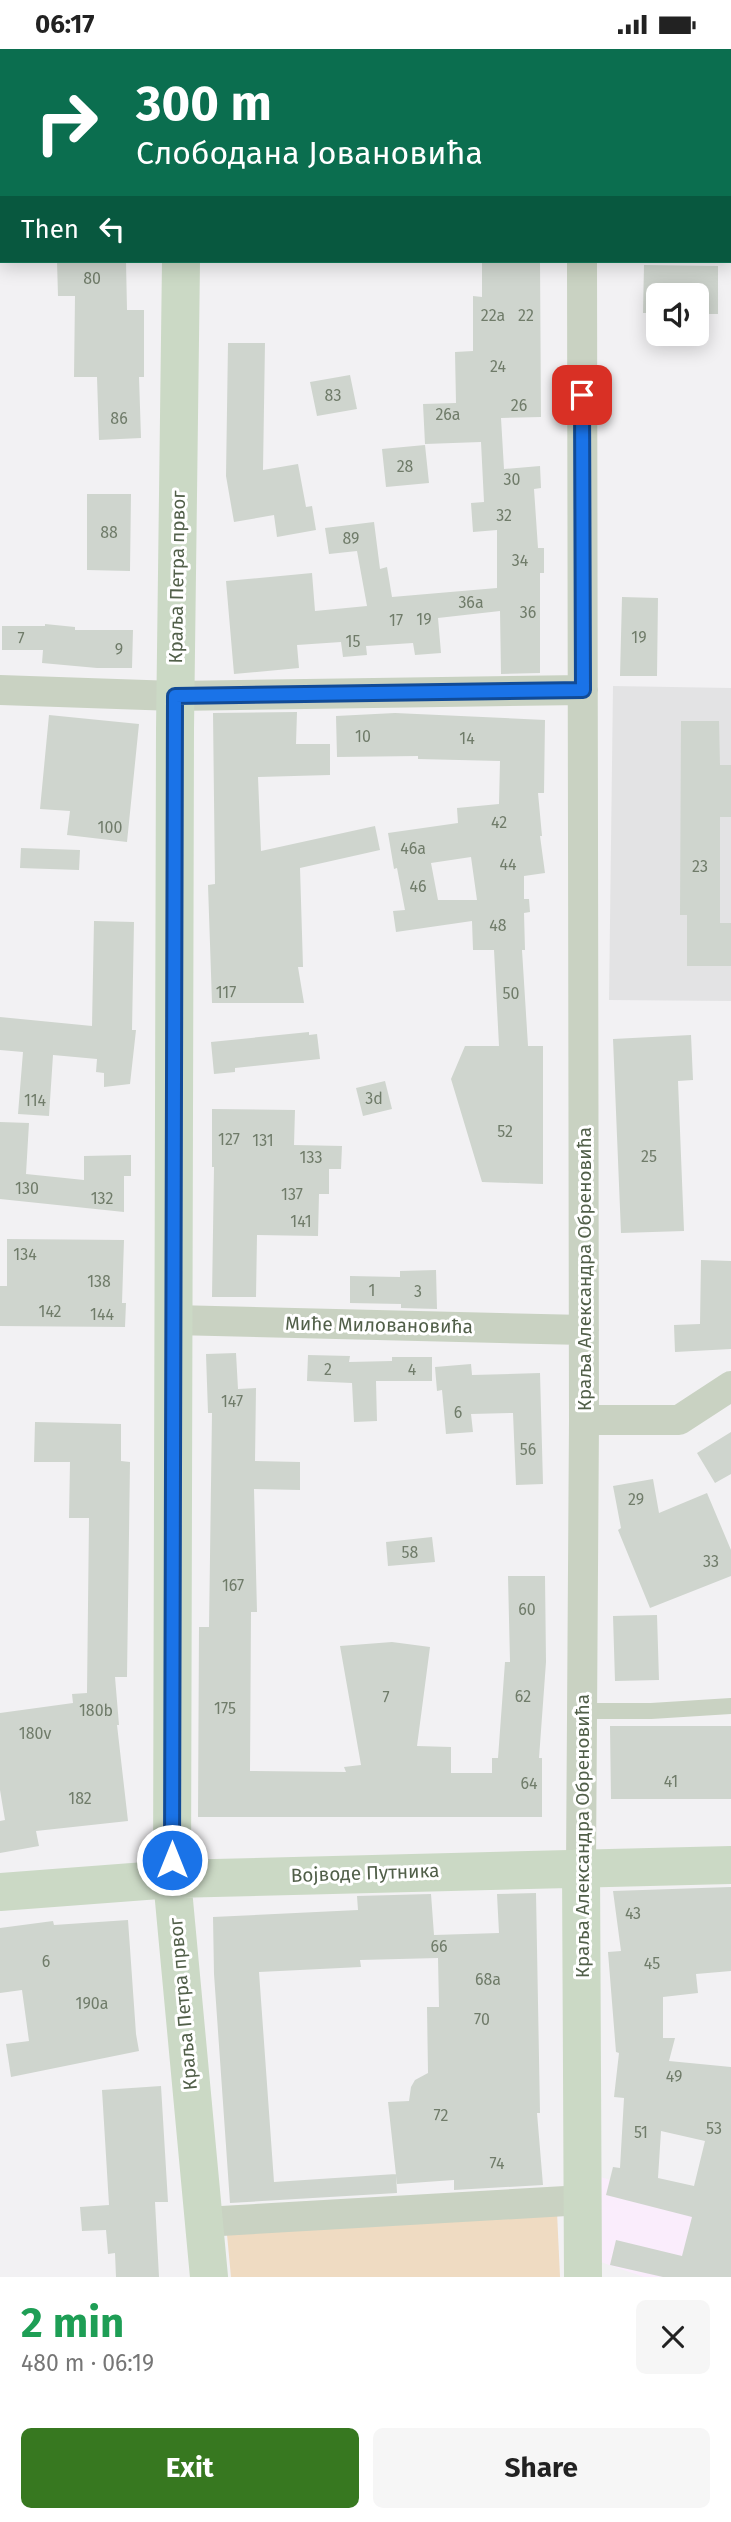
<!DOCTYPE html>
<meta charset="utf-8">
<style>
:root{--surface:#fff;--page:#f6f6f6;--text:#222;--muted:#767676;--accent:#377820}
body{margin:0;font-family:"Fira Sans",sans-serif;background:var(--page);color:var(--text);height:100vh;display:flex;flex-direction:column;font-size:26px;white-space:nowrap}
*{box-sizing:border-box;margin:0}
p{font-size:23px;color:var(--muted)}
.icon{flex:none;width:38px;height:38px;fill:none;stroke:currentColor;stroke-width:2;stroke-linecap:round;stroke-linejoin:round}
.map{position:relative;height:2228px;overflow:hidden}
.details{display:flex;flex-direction:column;background:var(--surface);flex:1}
.details>*{flex:none}
.banner{position:absolute;left:0px;top:0px;width:732px;height:214px;box-shadow:0 4px 18px #0003;background:#0b6e4f;color:#fff;overflow:hidden}
.buttons{position:absolute;left:646px;top:234px;display:grid;gap:14px}
.buttons a{display:grid;place-items:center;width:63px;height:63px;border-radius:10px;background:var(--surface);box-shadow:0 4px 18px #0003;font-size:35px}
.pin{position:absolute;display:grid;place-items:center;width:60px;height:60px;color:#fff;margin:-30px;border-radius:14px;box-shadow:0 4px 10px #0006}
.me{position:absolute;width:77px;margin:-38px;rotate:0deg;stroke-linejoin:round;filter:drop-shadow(0 0 5px #0008)}
.turn{display:flex;align-items:center;gap:24px;height:147px;padding:0 21px;font-size:32px}
.turn .icon{width:91px;height:91px;stroke-width:2.5}
.turn b{display:block;font-size:49px;line-height:60px}
.then{display:flex;align-items:center;height:66px;padding:0 21px;background:#0003;gap:14px;font-size:26px}
.round{display:grid;place-items:center;flex:none;width:74px;height:74px;border-radius:10px;background:var(--page)}
.overview{display:flex;align-items:center;justify-content:space-between;height:119px;padding:0 21px}
h1{font-size:42px;font-weight:700;line-height:52px;color:#1e9e55}
.cta{display:flex;gap:14px;margin-top:auto;padding:14px 21px}
.cta a{flex:1;height:80px;border-radius:10px;background:var(--accent);color:#fff;font-size:28px;font-weight:700;line-height:80px;text-align:center}
.cta a+a{background:var(--page);color:var(--text)}
.status{display:flex;justify-content:space-between;align-items:center;height:49px;padding:0 35px;background:var(--surface);direction:ltr}
.status svg{height:19px;fill:currentColor}
.map>svg:first-child{display:block}
</style>
<div class="status"><b>06:17</b><svg viewBox="0 0 49 12"><path d="M0 12V9h3v3zM5 12V6h3v6zM10 12V3h3v9zM15 12V0h3v12zM26 1h20v11H26zM47 4h2v5h-2z"/></svg></div>
<div class="map">
<svg width="731" height="2228" viewBox="0 0 731 2228">
<rect width="100%" height="100%" fill="#f2f1f3"/>
<path fill="#faedfc" d="M593,2126l138,39v63h-87l-46,-16z"/>
<path fill="#e3e3e4" d="M613,637l118,2v313l-122,-1z"/>
<path fill="#efdbc2" d="M557,2163l3,65h-329l-5,-53z"/>
<path fill="#cfd5ce" fill-rule="evenodd" d="M57,212h69l1,49h17v67h-5l2,61 -42,2 -2,-63h-23l1,-81h-17z
M482,213h58l1,155 -40,1 3,51 36,-3 1,22 -7,1 4,59h6v25h-4v100l-39,1 -1,-63 -62,7 3,35 -26,2 -2,-12 -47,3 1,9 -24,2 -2,-15 -44,3 2,23 -65,6 -8,-93 86,-8 3,38 52,-5 -10,-55 -28,3 -4,-26 49,-6 6,47 7,-2 5,30 105,-9v-58l-24,2 -2,-29 13,-1 -3,-60 -56,2 -2,-40 33,-1 -1,-51 18,-1v-55l9,1z
M644,216l74,1v48h-22v-18h-38v17h-15z
M228,294h37l-2,127 35,-6 8,43 6,-1 4,24 -39,7 -3,-22 -40,7 -8,-46z
M350,326l7,34 -40,7 -7,-34z
M425,396l4,38 -43,4 -4,-38z
M87,445h44l-1,77 -43,-1z
M622,548l36,1 -1,78h-37z
M45,575l30,3v3h58l-1,38h-35l-55,-5 1,-13h-41v-24h43z
M297,663l-1,32h34v31l-72,2 3,74 114,-25 5,24 -80,18 3,99h-5l6,36h-92l-4,-118 7,-1 -2,-171z
M395,664l150,7 -1,73h-6l4,43h-2l5,37 -21,3v23h5l1,13 -6,1 1,37h-3l6,96h15v138l-61,-2 -31,-103 14,-33h34l-5,-96h-21l-1,-29 -76,11 -3,-21 12,-1 -8,-42 -3,1 -6,-36 70,-10 -1,-15 42,-4 1,-43 -82,-2v-3l-81,1 -1,-41zM471,808l6,43h-39l-7,-37z
M49,666l90,9 -12,118 -60,-7 3,-24 -30,-2z
M681,672h38l1,44h11v52h-11v106h11v43h-44v-51h-7z
M21,799l59,2 -1,20 -59,-2z
M94,872l40,1 -2,108h4l-6,54 -26,3v-14l-8,-1 1,-13 -44,-4 -4,61 -31,-2 5,-62 -23,-2v-33l92,9z
M309,983v3l8,-1 3,25 -85,9v4l-21,2 -3,-32z
M691,986l2,45 -15,1 6,150 -63,2 -8,-194z
M385,1032l7,28 -29,7 -7,-28z
M212,1060l83,1 -1,35 48,1 -1,23h-12v25h-10l-1,42 -61,-1 -1,62h-44l2,-130h-2z
M0,1073l29,1 -3,51 58,6v-24l47,-1v21h-7v36l-124,-13z
M7,1190l117,1 -2,63h4l-1,24 -125,-1v-40h7z
M701,1211l30,1v88l-56,3 -1,-27 26,-1z
M436,1221l1,39 -36,-1v-4l-51,-1v-27l50,1v-6z
M236,1304l2,36 18,-1 -1,73 45,1v28l-46,-1 3,123h-6l-1,159 96,1 -2,-5 17,-2 -21,-119 52,-4 38,5 -13,99 34,1v26h41v-15h6l7,-96h5l-2,-86h37l1,86 -7,96h3v59h-344l1,-190h10l1,-70 2,-144h-4l-2,-59z
M308,1306l42,1 -1,6 43,-1v-4h40v24h-56l1,40 -23,1 -2,-39 -45,-2z
M471,1315l1,11 68,-2 3,111 -27,1 -3,-72 -42,1 2,18 -27,2 -4,-44 -5,1 -2,-24z
M35,1373l86,2v37l9,1 -3,215h-12l4,48h-2l11,96 -92,10 3,15 -39,7v-32l5,-1 -5,-30v-77l73,-10 -1,-9 15,-1 2,-175h-20l1,-56h-36z
M731,1383v42l-16,9 -18,-30z
M653,1430l6,34 48,-20 24,57v26l-81,32 -32,-78 3,-2 -8,-42z
M432,1488l3,25 -47,4 -2,-24z
M657,1566l2,65 -44,1 -2,-65z
M610,1677h121v73h-120z
M731,1838v84l-35,3 2,19 -35,4v41h12l-6,23 62,6v210h-68l-53,-12 6,-25 66,16 10,-39 -86,-22 7,-28 7,1 4,-70 -10,-1 5,-44 -3,-1 -8,-100 13,-1 -8,-60zM661,2082l44,10 -11,45 -36,-8z
M536,1844l4,220h-3l6,72 -89,5v-10l-57,4 -9,-82 21,-1 2,-14 4,-7 13,-7 -1,-66h12l-1,-49 -78,2 1,7 -102,5 15,210 122,-8 1,19 -167,10 -16,-229 -1,-57 145,-7 -1,-14 74,-2 3,41 65,-2 -2,-39z
M128,1871l8,114 3,17 -128,26 -5,-33 23,-3 -7,-51 -22,3v-65l53,-7 1,4z
M161,2037l7,116h-13l4,75h-43l-1,-24 -7,1 -2,-24 -24,1 -2,-24 29,-2 -7,-115z"/>
<g fill="none" stroke-linecap="round" stroke-linejoin="round">
<path stroke="#c9d2c2" stroke-width="16" d="M582,1662h69l80,-5"/>
<path stroke="#c9d2c2" stroke-width="30" d="M578,0v2
M730,192h1
M0,641l175,6 408,-6
M174,1271l410,10
M584,1371h95l52,-34
M581,1818l3,-447 -2,-1159
M204,2173l379,-22"/>
<path stroke="#cbd9c5" stroke-width="38" d="M185,2v-2
M181,212l-6,468 -3,1150 37,398
M581,1818l2,410
M0,1843l172,-13 559,-14"/>
</g>
<g fill="none" stroke-linecap="round" stroke-linejoin="round">
<defs>
<path id="route" d="M172,1811l3,-1164 408,-6 -1,-295"/>
</defs>
<use href="#route" stroke="#114b97" stroke-width="18"/>
<use href="#route" stroke="#1a73e8" stroke-width="12"/>
</g>
<g text-anchor="middle" dominant-baseline="central" stroke-width="6" stroke-linejoin="round" paint-order="stroke">
<g font-size="16" fill="#707c6a">
<text x="92" y="229">80</text>
<text x="493" y="266">22a</text>
<text x="526" y="266">22</text>
<text x="498" y="317">24</text>
<text x="333" y="346">83</text>
<text x="519" y="356">26</text>
<text x="448" y="365">26a</text>
<text x="119" y="369">86</text>
<text x="405" y="417">28</text>
<text x="512" y="430">30</text>
<text x="504" y="466">32</text>
<text x="109" y="483">88</text>
<text x="351" y="489">89</text>
<text x="520" y="511">34</text>
<text x="471" y="553">36a</text>
<text x="528" y="563">36</text>
<text x="424" y="570">19</text>
<text x="396" y="571">17</text>
<text x="639" y="588">19</text>
<text x="21" y="589">7</text>
<text x="353" y="592">15</text>
<text x="119" y="600">9</text>
<text x="363" y="687">10</text>
<text x="467" y="689">14</text>
<text x="499" y="773">42</text>
<text x="110" y="778">100</text>
<text x="413" y="799">46a</text>
<text x="508" y="815">44</text>
<text x="700" y="817">23</text>
<text x="418" y="837">46</text>
<text x="498" y="876">48</text>
<text x="226" y="943">117</text>
<text x="511" y="944">50</text>
<text x="374" y="1049">3d</text>
<text x="35" y="1051">114</text>
<text x="505" y="1082">52</text>
<text x="229" y="1090">127</text>
<text x="263" y="1091">131</text>
<text x="649" y="1107">25</text>
<text x="311" y="1108">133</text>
<text x="27" y="1139">130</text>
<text x="292" y="1145">137</text>
<text x="102" y="1149">132</text>
<text x="301" y="1172">141</text>
<text x="25" y="1205">134</text>
<text x="99" y="1232">138</text>
<text x="372" y="1241">1</text>
<text x="418" y="1242">3</text>
<text x="50" y="1262">142</text>
<text x="102" y="1265">144</text>
<text x="328" y="1320">2</text>
<text x="412" y="1320">4</text>
<text x="232" y="1352">147</text>
<text x="458" y="1363">6</text>
<text x="528" y="1400">56</text>
<text x="636" y="1450">29</text>
<text x="410" y="1503">58</text>
<text x="711" y="1512">33</text>
<text x="233" y="1536">167</text>
<text x="527" y="1560">60</text>
<text x="523" y="1647">62</text>
<text x="386" y="1648">7</text>
<text x="225" y="1659">175</text>
<text x="96" y="1661">180b</text>
<text x="35" y="1684">180v</text>
<text x="671" y="1732">41</text>
<text x="529" y="1734">64</text>
<text x="80" y="1749">182</text>
<text x="633" y="1864">43</text>
<text x="439" y="1897">66</text>
<text x="46" y="1912">6</text>
<text x="652" y="1914">45</text>
<text x="488" y="1930">68a</text>
<text x="92" y="1954">190a</text>
<text x="482" y="1970">70</text>
<text x="674" y="2027">49</text>
<text x="441" y="2066">72</text>
<text x="714" y="2079">53</text>
<text x="641" y="2083">51</text>
<text x="497" y="2114">74</text>
</g>
<g font-size="19" fill="#515f49" stroke="#fff">
<text transform="translate(177 528) rotate(-89)">Краља Петра првог</text>
<text transform="translate(584 1220) rotate(-90)">Краља Александра Обреновића</text>
<text transform="translate(379 1276) rotate(1)">Миће Миловановића</text>
<text transform="translate(582 1787) rotate(-90)">Краља Александра Обреновића</text>
<text transform="translate(365 1824) rotate(-2)">Војводе Путника</text>
<text transform="translate(183 1955) rotate(-95)">Краља Петра првог</text>
</g>
</g>
</svg>
<div class="buttons">
<a><svg class="icon" aria-label="sound" viewBox="0 0 24 24"><path d="M4 9h4l5-4v14l-5-4H4zM17 9q2 3 0 6"/></svg></a>
</div>
<div class="pin" style="left:582px;top:346px;background:#d93025"><svg class="icon" aria-label="arrive" viewBox="0 0 24 24"><path d="M6 21V4h12l-3 4 3 4H6"/></svg></div>
<svg class="me" style="left:172px;top:1811px" viewBox="-20 -20 40 40"><circle r="17" fill="#1a73e8" stroke="#fff" stroke-width="3"/><path d="M0-11L8 9 0 5-8 9z" fill="#fff"/></svg>
<div class="banner">
<div class="turn"><svg class="icon" aria-label="right" viewBox="0 0 24 24"><path d="M7 20v-9h11M14 6l5 5-5 5"/></svg><div><b>300 m</b>Слободана Јовановића</div></div>
<div class="then">Then<svg class="icon" aria-label="left" viewBox="0 0 24 24"><path d="M17 20v-9H6M10 6l-5 5 5 5"/></svg></div>
</div>
</div>
<section class="details">
<div class="overview"><div><h1>2 min</h1><p>480 m · 06:19</p></div><a class="round"><svg class="icon" aria-label="close" viewBox="0 0 24 24"><path d="M6 6l12 12M18 6L6 18"/></svg></a></div>
<div class="cta"><a>Exit</a><a>Share</a></div>
</section>
